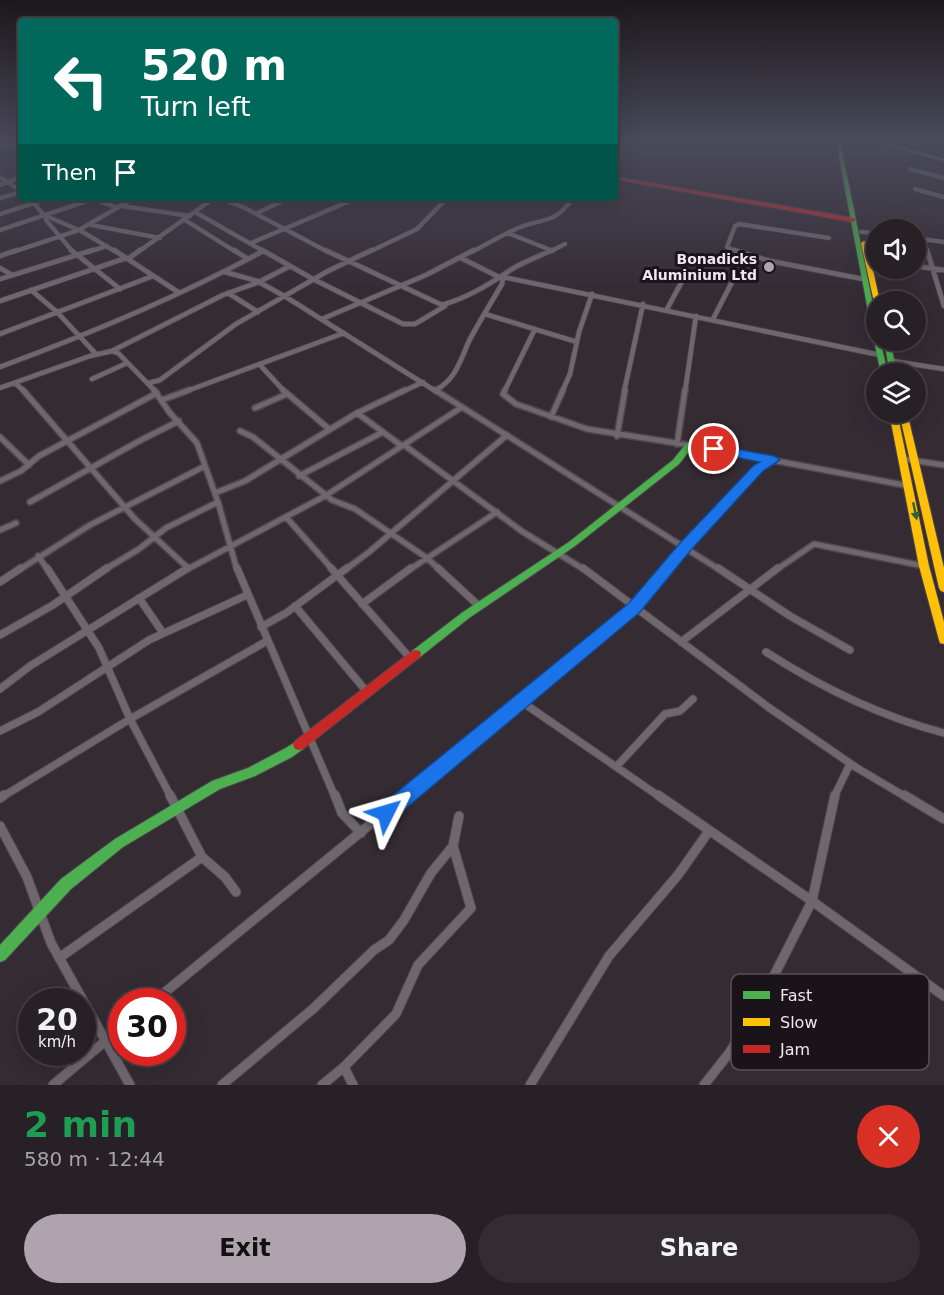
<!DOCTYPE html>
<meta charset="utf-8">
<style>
:root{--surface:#272026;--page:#332d32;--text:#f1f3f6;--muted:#a4a3a7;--line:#433e43;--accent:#afa4ad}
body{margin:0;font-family:"DejaVu Sans",sans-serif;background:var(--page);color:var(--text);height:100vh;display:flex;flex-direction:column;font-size:22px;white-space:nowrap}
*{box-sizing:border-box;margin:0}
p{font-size:20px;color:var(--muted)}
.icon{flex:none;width:33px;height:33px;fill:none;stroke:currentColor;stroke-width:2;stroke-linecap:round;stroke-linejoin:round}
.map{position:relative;height:1085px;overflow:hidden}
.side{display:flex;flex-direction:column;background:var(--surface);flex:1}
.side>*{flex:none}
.hud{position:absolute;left:18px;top:18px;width:600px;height:183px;border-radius:6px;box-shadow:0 6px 24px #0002,0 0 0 2px var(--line);background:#00695c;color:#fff;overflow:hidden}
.tools{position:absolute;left:866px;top:219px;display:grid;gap:12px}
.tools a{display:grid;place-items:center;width:60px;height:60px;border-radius:50%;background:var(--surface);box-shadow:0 6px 24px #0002,0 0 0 2px var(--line);font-size:30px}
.speed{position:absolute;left:18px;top:988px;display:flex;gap:12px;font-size:30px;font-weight:700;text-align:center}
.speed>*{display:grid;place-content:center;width:78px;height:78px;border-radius:50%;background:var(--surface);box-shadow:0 6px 24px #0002,0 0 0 2px var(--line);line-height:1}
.speed small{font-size:15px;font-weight:400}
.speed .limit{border:9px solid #d22;background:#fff;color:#111}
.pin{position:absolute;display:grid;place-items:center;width:51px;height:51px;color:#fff;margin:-26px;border:3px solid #fff;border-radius:50%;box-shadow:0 2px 6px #0007}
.me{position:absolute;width:66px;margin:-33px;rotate:50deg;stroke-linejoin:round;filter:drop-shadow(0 0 4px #0008)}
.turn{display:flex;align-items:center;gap:21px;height:126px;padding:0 24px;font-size:27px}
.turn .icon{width:78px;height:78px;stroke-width:2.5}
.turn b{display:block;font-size:42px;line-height:51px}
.then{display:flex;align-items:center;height:57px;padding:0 24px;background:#0003;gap:12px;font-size:22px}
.round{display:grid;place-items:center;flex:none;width:63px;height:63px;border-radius:32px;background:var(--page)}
.overview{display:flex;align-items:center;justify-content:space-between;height:102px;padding:0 24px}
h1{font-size:36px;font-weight:800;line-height:45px;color:#1e9e55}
.cta{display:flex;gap:12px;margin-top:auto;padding:12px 24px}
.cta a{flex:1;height:69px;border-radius:36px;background:var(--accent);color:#111;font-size:24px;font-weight:800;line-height:69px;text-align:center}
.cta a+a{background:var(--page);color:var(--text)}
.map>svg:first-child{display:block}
</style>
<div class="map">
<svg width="944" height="1085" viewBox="0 0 944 1085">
<rect width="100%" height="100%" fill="#342b33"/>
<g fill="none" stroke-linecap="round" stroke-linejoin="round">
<defs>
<path id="street-far4" d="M0,144l21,3
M910,169l34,9
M0,177l21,14
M0,185l21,-8
M915,189l29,8
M0,198l21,-6
M29,198l15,17 37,16 35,21
M91,198l27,10
M220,198l25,10 83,44
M122,206l68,10
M195,212l70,40
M257,213l32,-15
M0,214l50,-16
M46,216v4l27,32
M185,220l51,32
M91,225l69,13
M0,230l93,-31
M861,232l15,1
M508,233l45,18
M915,238l29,4
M923,239l4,13
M251,243l106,-45
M13,252l66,-22 55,-32
M88,252l19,-6
M138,252l76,-54
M369,252l48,-23 30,-31
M472,252c15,-8 30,-17 46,-24 27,-11 36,-3 55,-30
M549,252l16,-8
M737,252l-10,-5 8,-21 4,-2 90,14"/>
<path id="street-far3" d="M71,250l49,39
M114,250l64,42
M234,250l14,9
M262,250l51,29 90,45h12l30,-18
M325,250l117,55c25,-7 46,-20 67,-34 13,-9 29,-14 43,-21
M734,250l36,11 93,18
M927,250l17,56
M0,256l17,-6
M461,258l40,20
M128,259l12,-9
M915,266l29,4
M0,268l12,7
M225,272l32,9 29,16 151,95
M503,277l377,78
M0,279l93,-29
M31,290l26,22 39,42
M228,293l30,19
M0,301l126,-43
M667,309l19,-35
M485,314l92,28
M322,319l104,-44 48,-25
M713,319l20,-39
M0,334l153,-58
M112,351l6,2 38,39
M892,361l52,8
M260,365l25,27
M0,367c89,-33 179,-70 263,-116
M92,379l35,-16
M15,383l10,9
M149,383l11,-3 76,-56 92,-53 44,-21
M0,388l90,-32 22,-5 111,-56 36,-13 31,-16
M436,390c20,-11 24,-29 33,-49 10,-19 22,-38 33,-57l1,-7
M184,392l160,-59
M402,392l21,-10
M504,392l31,-63
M562,392l8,-18 9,-42 13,-38
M624,392l19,-88
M685,392l11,-76"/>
<path id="street-far2" d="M23,390l112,129 53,49
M154,390l16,23 27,30 21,59 19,68
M283,390l46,39
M435,390l285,180
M505,390l-2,4 13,10 71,25 127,20 195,37
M162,400l27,-10
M255,408l32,-14
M357,413l45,33
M551,417l12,-27
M240,431l13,6 79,63 23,9 72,49 13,12
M617,436l8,-46
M0,437l29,28
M677,444l8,-54
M404,445l119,87 62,38
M904,459l40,6
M299,476l84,-44
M0,481l21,-10 18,-15 118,-63
M215,493l30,-12 112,-68 48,-23
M30,502l111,-62 38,-19
M286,517l47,53
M0,530l16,-7
M38,556l10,14
M19,570l71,-45 115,-59
M104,570l35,-21 27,-21 52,-26
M186,570l139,-74 137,-89
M345,570l24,-18 138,-117
M409,570l88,-58
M666,570l92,-102 16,-8
M776,570l38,-26 110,22"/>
<path id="street-far1" d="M47,568l52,80 31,71 41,78
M237,568l98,229
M331,568l79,90
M438,568l41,38
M583,568l185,139 89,61 49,29
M718,568l72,48 60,34
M0,582l21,-14
M139,598l24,35
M362,604l49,-36
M295,606l72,86
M261,627l25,-14 61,-45
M0,635l53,-30 54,-37
M681,642l97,-74
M766,652c56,36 113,64 178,81
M0,689l30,-23 158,-98
M522,702l138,95
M0,731l38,-19 111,-72 98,-45
M616,767l49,-53 15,-3 13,-12
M2,797l128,-78 137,-78
M404,797l231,-189 32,-40
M834,797l16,-33"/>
<path id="street" d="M170,795l32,62 23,20 11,15
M335,795l7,18 19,20
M658,795l154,106 132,95
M904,795l40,24
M0,798l4,-3
M0,826l27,51 24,66 79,142
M59,958l143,-101
M153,1002l253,-207
M344,1067l9,18
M53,1085l69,-58
M222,1085l92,-77 60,-58 15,-10 15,-20 27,-47 22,-27
M322,1085l22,-18 52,-53 22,-49 53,-57 -18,-62 6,-30
M530,1085l79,-129 69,-81 31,-44
M704,1085l26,-33 28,-45 54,-106 23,-106"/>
<path id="fast" d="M836,141h4l36,179v20h4l8,34h-7l-7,-34 1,-1 -2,-2z
M872,141h7l65,18v2z
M884,340h6l7,34h-7z
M689,443l4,3 -14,18 -104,82 -106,72 -49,39 -4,1 -4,-1 -1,-3 1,-3 51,-39 106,-70 104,-82 13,-16z
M299,740l4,1 2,4 -2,4 -11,8 -37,19 -35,13 -97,58 -52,42 -66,71 -5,2v-17l61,-66 54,-40 97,-58 36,-13 36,-19z"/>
<path id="slow" d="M864,241l3,2 13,59h-4v2l-2,-2 -13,-59z
M889,412h8l32,154 15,56v22l-4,-1 -1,-3 -20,-74z
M899,412h8l37,156v24l-3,-1 -2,-3z"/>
<path id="jam" d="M615,177l238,41 3,2 -3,2 -238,-43z
M416,650l4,1 1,3 -1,3 -117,92 -4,1 -4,-1 -2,-4 2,-4 117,-90z"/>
</defs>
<use href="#street-far4" stroke="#4f464d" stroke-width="5"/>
<use href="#street-far3" stroke="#4f464d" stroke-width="6"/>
<use href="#street-far2" stroke="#4f464d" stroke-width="8"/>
<use href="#street-far1" stroke="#4f464d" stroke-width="9"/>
<use href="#street" stroke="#4f464d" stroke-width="11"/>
<use href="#fast" stroke="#4f464d" stroke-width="2"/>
<use href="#slow" stroke="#4f464d" stroke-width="2"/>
<use href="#jam" stroke="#4f464d" stroke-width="2"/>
<use href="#street-far4" stroke="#6f676e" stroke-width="4"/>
<use href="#street-far3" stroke="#6f676e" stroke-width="4.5"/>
<use href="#street-far2" stroke="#6f676e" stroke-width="5"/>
<use href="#street-far1" stroke="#6f676e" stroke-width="7"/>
<use href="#street" stroke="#6f676e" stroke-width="9"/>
<use href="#fast" fill="#4caf50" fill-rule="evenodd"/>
<use href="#slow" fill="#ffc107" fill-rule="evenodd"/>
<use href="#jam" fill="#c62828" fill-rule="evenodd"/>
</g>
<defs><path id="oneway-solid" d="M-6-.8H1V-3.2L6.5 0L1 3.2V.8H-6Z" transform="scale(1.5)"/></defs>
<use fill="#336134" href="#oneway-solid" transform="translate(915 511) rotate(78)"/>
<linearGradient id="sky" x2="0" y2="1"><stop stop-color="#1d181c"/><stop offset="0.48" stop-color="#4a4a5b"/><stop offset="1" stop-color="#4a4a5b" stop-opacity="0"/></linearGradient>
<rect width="944" height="293" fill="url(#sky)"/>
<path fill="#1a73e8" stroke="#114b97" stroke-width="1.5" d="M714,445l60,11 6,4 -17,11 -73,80 -50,61 -247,207 -7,3 -6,-3 -3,-6 3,-7 249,-203 51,-60 74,-78 6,-3 -50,-10 -2,-3z"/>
<circle fill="#afa4ad" stroke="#1a1319" stroke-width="2" cx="769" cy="267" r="6"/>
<g text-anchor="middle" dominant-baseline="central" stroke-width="6" stroke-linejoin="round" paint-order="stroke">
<g font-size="14" font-weight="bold" fill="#f1e5ef" stroke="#1a1319" text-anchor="end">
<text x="757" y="259">Bonadicks<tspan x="757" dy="16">Aluminium Ltd</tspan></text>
</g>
</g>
<rect x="731" y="974" width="198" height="96" rx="9" fill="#1a1319" stroke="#5a5259" stroke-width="1.5"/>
<rect x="743" y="991" width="27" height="8" fill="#4caf50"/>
<rect x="743" y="1018" width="27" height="8" fill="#ffc107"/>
<rect x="743" y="1045" width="27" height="8" fill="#c62828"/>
<g font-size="16" fill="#f1e5ef">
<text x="780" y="1001">Fast</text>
<text x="780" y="1028">Slow</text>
<text x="780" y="1055">Jam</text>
</g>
</svg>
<div class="tools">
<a><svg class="icon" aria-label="sound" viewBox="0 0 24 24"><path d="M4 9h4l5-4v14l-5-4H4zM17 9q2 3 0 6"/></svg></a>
<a><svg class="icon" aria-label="search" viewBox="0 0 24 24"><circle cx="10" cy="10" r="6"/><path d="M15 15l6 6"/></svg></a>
<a><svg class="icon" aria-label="layers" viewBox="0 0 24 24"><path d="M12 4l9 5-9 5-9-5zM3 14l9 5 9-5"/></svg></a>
</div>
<div class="speed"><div>20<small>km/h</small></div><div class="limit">30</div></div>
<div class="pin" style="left:714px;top:449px;background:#d93025"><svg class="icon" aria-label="arrive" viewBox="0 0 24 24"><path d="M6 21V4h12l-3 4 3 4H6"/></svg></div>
<svg class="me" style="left:386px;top:813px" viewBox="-20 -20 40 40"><path d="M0-17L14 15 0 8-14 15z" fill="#1a73e8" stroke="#fff" stroke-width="4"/></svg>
<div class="hud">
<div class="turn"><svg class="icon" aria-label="left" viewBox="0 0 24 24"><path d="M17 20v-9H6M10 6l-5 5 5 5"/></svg><div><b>520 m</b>Turn left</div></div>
<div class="then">Then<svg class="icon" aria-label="arrive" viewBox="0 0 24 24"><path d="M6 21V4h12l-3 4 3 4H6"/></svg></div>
</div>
</div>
<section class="side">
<div class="overview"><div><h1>2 min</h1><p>580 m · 12:44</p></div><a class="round" style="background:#d93025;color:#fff"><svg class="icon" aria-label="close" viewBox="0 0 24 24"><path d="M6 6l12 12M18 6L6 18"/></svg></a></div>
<div class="cta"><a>Exit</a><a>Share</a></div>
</section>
